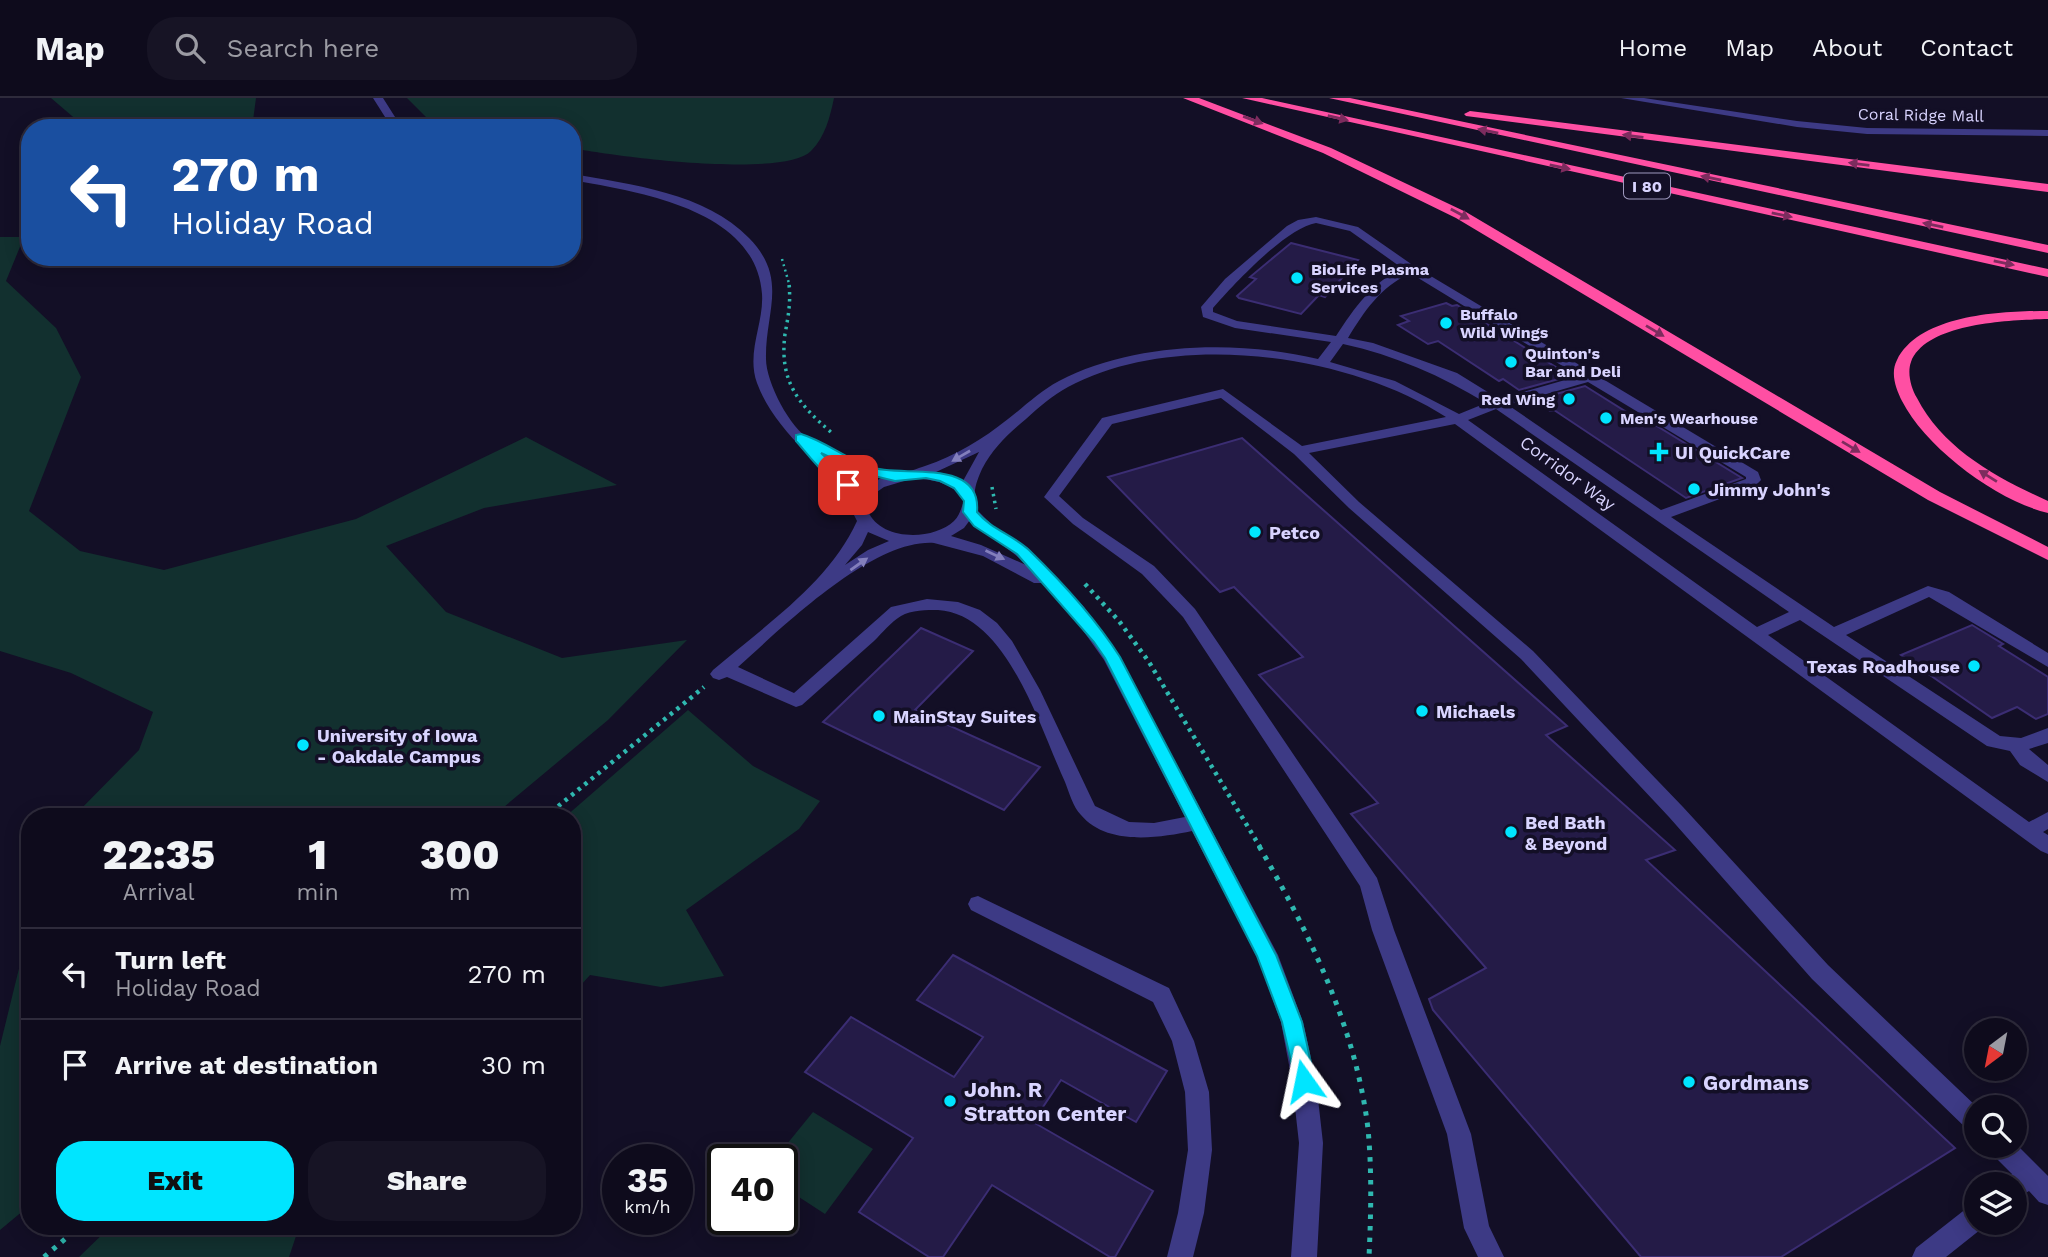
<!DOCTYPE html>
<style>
:root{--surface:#0e0b1c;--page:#171425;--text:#f1f3f6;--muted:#9b9ba3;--line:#2e2b3b;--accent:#00e5ff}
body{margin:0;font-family:"Work Sans",sans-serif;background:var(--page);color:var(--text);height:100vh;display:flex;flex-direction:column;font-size:26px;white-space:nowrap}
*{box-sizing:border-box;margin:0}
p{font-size:23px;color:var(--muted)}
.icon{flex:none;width:38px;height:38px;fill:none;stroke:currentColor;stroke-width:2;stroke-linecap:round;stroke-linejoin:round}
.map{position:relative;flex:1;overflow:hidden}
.details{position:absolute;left:21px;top:710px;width:560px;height:427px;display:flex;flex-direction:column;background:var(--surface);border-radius:28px;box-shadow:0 4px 18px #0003,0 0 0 2px var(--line)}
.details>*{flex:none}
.banner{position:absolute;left:21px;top:21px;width:560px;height:147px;border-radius:28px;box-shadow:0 4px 18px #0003,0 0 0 2px var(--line);background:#1a4fa0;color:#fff;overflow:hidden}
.needle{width:46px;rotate:212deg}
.controls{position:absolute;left:1964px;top:920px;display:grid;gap:14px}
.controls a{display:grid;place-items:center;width:63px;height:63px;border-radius:50%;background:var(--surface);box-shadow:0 4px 18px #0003,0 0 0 2px var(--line);font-size:35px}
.speed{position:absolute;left:602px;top:1046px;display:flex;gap:14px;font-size:35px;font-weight:700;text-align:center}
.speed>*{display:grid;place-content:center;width:91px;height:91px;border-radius:50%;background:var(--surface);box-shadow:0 4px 18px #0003,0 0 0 2px var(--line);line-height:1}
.speed small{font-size:18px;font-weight:400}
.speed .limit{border:4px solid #111;border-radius:10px;background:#fff;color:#111}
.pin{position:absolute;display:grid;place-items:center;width:60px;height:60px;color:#fff;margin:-30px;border-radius:14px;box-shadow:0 4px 10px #0006}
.me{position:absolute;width:77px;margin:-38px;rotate:348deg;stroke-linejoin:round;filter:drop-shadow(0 0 5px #0008)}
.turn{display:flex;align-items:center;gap:24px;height:147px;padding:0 35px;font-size:32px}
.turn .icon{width:91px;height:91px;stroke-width:2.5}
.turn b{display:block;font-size:49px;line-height:60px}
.eta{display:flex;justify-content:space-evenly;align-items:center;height:119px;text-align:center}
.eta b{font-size:42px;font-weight:800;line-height:49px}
.action{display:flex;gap:14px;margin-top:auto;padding:14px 35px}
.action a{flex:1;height:80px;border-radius:28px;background:var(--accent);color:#111;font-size:28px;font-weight:800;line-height:80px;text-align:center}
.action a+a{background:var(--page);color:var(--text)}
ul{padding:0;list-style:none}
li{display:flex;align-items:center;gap:21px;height:91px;padding:0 35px;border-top:2px solid var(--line)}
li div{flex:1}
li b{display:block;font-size:26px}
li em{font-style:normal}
header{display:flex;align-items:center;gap:42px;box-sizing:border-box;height:98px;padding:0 35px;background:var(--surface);border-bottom:2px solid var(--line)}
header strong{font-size:33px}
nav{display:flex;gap:38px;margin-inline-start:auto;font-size:24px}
.search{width:490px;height:63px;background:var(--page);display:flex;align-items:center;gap:18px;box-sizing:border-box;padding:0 24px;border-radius:28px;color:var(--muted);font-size:26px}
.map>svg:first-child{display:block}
</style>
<header>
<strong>Map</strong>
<div class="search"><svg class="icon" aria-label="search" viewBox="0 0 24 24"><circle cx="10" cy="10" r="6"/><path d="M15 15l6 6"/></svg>Search here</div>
<nav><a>Home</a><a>Map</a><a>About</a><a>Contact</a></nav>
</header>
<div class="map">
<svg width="2048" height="1159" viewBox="0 0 2048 1159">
<rect width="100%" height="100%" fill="#130f26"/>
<path fill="#12302f" d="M51,0h205l-4,30h-166z
M407,0h427c-4,19 -9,39 -23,53 -28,28 -199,5 -239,-3v-20h-125l-17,-7z
M0,139h24l-18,44 50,47 25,49 -52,134 51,40 84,19 192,-51 170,-82 91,48 -133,23 -98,38 60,66 116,46 125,-18 -79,80 -116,97h-419l66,-67 14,-38 -82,-39 -71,-22z
M688,612l65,56 67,35 -21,28 -113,81 38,66 -63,11 -71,-12 -18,20v-178h-7z
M30,763v344l-30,25v-184l26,-106 -5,-70z
M813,1014l60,37 -48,65 -43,-28v-26h-8z
M110,1129h189l-10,30h-210z"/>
<path fill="#241b47" stroke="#3b2d73" stroke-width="2" d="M1291,145l67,17 -33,37 -6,-2 -18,19 -62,-16 -2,-2 19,-17 -6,-2z
M1446,205l6,3 5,-1 113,71 -51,14 -16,-11 -4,2 -61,-40 -10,3 -30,-19 11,-4 -8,-5z
M1585,288l48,30 4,-2 105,64 -56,20 -132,-88 -4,1 -16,-11z
M1242,340l325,288 -21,9 129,115 -29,10 309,288 -174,109h-140l-208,-247 -4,-11 57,-31 -135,-154 27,-11 -119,-128 44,-18 -69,-70 -14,5 -112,-115z
M1972,527l31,19 -4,2 49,31v37l-12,5 -19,-12 -25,11 -91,-63z
M921,530l52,23 -58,59 125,57 -36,43 -181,-88z
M953,857l214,116 -31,51 -75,-42 -28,42 120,69 -38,66h-5l-118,-72 -49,72h-14l-70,-45 54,-74 -108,-66 46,-55 103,60 29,-40 -66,-37z"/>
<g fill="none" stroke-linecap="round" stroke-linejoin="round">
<path stroke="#2fb8b0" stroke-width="2.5" stroke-dasharray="2 3.5" stroke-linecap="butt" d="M782,161l8,28"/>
<path stroke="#2fb8b0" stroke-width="3.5" stroke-dasharray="2.5 4.5" stroke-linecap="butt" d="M789,187c2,17 -1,33 -4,49 -6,47 13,70 47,99
M992,389l4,22"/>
<path stroke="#2fb8b0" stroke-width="4.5" stroke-dasharray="3.5 5" stroke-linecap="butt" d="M1085,486l34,37 30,41 111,185
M545,719l159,-130"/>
<path stroke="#2fb8b0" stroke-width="5" stroke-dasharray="4.5 7" stroke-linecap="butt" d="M1259,748c50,87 97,181 109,283 4,42 3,85 1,128
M44,1159l35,-30"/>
<path fill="#3d3a85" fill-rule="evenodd" d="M373,0h10l19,30h-10z
M1621,0h23l153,23 70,7 181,2v6l-181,-2 -70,-7z
M572,76c58,10 134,19 177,64 40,41 16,74 17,121 0,23 24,70 45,81 26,13 54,28 83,32 10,2 22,-3 31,-6 30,-10 58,-27 83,-47 17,-13 32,-28 51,-38 74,-39 180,-41 259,-22l13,-17 -96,-14 -32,-11 -2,-10 24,-28 62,-53 11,-6 18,-3 42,10 56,39 344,206 3,8 -6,6 -84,31 163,110 94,-41 21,6 99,61v14l-119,-70 -83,38 154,101 21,2 27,-10v15l-19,6 19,16v17l-28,-17 -10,-14 -23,-5 -187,-126 -32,15 261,187 19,-10v17l-5,3 5,3v19l-7,-3 -586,-427 -146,29 50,49 174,149 150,156 145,158 150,143 -2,25 -8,-3 -156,-151 -143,-162 -148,-158 -172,-151 -55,-54 -73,-56 -109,26 -53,72 24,22 71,48 41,43 182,269 17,52 77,204 18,92 15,31h-26l-14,-29 -17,-94 -75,-204 -12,-44 -177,-269 -41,-43 -69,-50 -29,-27 58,-79 121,-29 79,57 144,-29c-99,-64 -272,-87 -378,-30 -15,8 -29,20 -42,32 -18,15 -33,29 -44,50 -3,7 -8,18 -7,26 1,7 3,7 1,14l20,20 32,19 56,59 34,47 160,301 25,67 13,59 7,62 -6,114h-26l8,-114 -7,-62 -11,-59 -24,-66 -65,-125c-33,7 -85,15 -111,-16 -8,-8 -12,-23 -16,-33 -25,-54 -58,-168 -127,-172 -11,0 -27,0 -37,6 -10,6 -19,17 -27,25 -24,21 -48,43 -72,64l-6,2 -69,-30 -8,3 -6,-2 -3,-4 3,-4c51,-44 116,-87 144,-149l-5,-10 1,-9c-31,-39 -78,-70 -96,-119 -11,-31 7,-59 5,-89 -6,-85 -123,-102 -190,-114zM1316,125l34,8 52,37c-31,16 -47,39 -66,68l-99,-15 -24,-9v-4c21,-24 73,-80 103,-85zM1410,175l169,103 -80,23 -42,-26 -84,-30 -25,-5c17,-28 32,-50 62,-65zM1343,246c51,11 99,32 143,59l-27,11 -64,-33 -65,-19zM1588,284l158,95v2l-85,31 -153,-105zM1496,311l293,203 -32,15 -289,-207zM979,354l-16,29 -27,-9zM830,361l19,10 32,9 -21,13zM914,380c20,2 39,4 50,23 -3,7 -4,14 -10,20 -21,20 -74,20 -86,-10l3,-15 13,-9zM970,422c17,17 40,27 56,45l-45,-20 -30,-9 13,-8zM868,434l21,9 -21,9 -23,15 17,-20zM934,445l49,13 51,27h9l29,32 32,45 81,157 -31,6 -25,-1 -34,-16 -55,-116 -28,-49 -15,-18 -17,-13 -22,-8 -31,-3 -36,8 -97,86 -56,-26c45,-40 134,-128 196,-124z
M978,798l191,92 25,53 15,51 3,58 -8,63 -11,44h-26l11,-44 10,-63 -3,-58 -13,-51 -19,-39 -182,-92 -3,-6 3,-6z
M2014,1044l34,34v29l-9,-3 -10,-11 -15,9v-15h-11l9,-11 -20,-20 -3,-8h25z
M1976,1107v18h10l-1,3 -39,31h-34l4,-9 51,-40z"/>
<path fill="#ff4fa3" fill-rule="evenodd" d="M1183,0h16l132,50 135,64 474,280 108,55v13l-120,-60 -472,-282 -133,-65z
M1242,0h20l786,171v8z
M1329,0h21l698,147v8z
M1470,13l578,73v8l-582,-76 -2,-2z
M2048,213v8c-35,1 -122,3 -137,43 -4,11 0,26 6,36 26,51 80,80 131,103v12c-51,-12 -122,-65 -146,-112 -6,-12 -12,-28 -5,-41 23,-46 106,-49 151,-49z"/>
</g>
<defs><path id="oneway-solid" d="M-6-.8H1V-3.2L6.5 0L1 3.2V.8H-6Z" transform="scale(1.75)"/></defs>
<g fill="#7d2c5e">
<use href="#oneway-solid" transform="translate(1338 20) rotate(13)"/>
<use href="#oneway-solid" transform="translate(1253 22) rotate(20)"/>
<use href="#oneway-solid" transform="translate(1488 33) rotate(-168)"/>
<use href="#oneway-solid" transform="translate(1633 38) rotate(-173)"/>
<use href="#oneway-solid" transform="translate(1859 66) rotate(-173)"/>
<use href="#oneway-solid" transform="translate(1560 69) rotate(12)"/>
<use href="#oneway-solid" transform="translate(1711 80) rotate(-168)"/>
<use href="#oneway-solid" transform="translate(1460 116) rotate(29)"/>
<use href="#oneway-solid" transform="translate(1782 117) rotate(12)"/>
<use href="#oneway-solid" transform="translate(1933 127) rotate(-168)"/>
<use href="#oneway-solid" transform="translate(2004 165) rotate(12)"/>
<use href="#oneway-solid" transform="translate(1655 233) rotate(31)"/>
<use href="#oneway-solid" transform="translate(1851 349) rotate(31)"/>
<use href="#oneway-solid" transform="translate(1988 378) rotate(-148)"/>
</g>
<g fill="#837fbc">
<use href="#oneway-solid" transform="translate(961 358) rotate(150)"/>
<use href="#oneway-solid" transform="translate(995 457) rotate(25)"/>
<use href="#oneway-solid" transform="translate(859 466) rotate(-35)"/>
</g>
<path fill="#00e5ff" stroke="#0095a6" stroke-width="2" d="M801,336c24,7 45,25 69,33 31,11 112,-10 107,45 14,17 36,23 52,38 31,30 68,71 91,107l156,298 26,67 13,59 -3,7 -8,3 -7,-3 -15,-66 -25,-66 -152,-298 -11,-16 -77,-88 -43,-28 -11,-14 1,-11 -10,-13 -14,-7 -14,-3 -31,3 -29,-7 -45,-21 34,32 -2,3c-19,3 -45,-34 -57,-47v-6z"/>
<g fill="#00e5ff" stroke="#130f26" stroke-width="2.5">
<circle cx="1297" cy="180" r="7"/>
<circle cx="1446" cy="225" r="7"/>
<circle cx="1511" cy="264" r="7"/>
<circle cx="1569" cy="301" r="7"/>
<circle cx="1606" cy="320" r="7"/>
<path d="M1655.5 343.5h7v7h7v7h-7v7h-7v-7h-7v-7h7z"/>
<circle cx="1694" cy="391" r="7"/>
<circle cx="1255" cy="434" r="7"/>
<circle cx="1974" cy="568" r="7"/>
<circle cx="1422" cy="613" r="7"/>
<circle cx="879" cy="618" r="7"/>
<circle cx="303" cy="647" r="7"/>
<circle cx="1511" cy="734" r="7"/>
<circle cx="1689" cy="984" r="7"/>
<circle cx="950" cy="1003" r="7"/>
</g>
<g text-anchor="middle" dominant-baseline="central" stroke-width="7" stroke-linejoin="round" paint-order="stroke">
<g font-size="16" fill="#d9d4ff" stroke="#130f26">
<text transform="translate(1921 17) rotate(1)">Coral Ridge Mall</text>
</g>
<rect fill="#130f26" stroke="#9e99be" stroke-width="2" x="1624" y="75.5" width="46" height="25" rx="5"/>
<g font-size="16" font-weight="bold" fill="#d9d4ff">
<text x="1647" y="88">I 80</text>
</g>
<g font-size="16" font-weight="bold" fill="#d9d4ff" stroke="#130f26" text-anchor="start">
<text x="1311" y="171">BioLife Plasma<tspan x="1311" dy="18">Services</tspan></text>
<text x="1460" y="216">Buffalo<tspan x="1460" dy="18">Wild Wings</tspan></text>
<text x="1525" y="255">Quinton's<tspan x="1525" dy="18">Bar and Deli</tspan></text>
<text x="1555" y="301" text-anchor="end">Red Wing</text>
<text x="1620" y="320">Men's Wearhouse</text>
</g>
<g font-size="18" font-weight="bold" fill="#d9d4ff" stroke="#130f26" text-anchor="start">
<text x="1675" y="354">UI QuickCare</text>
<text x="1708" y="391">Jimmy John's</text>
<text x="1269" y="434">Petco</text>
<text x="1960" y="568" text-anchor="end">Texas Roadhouse</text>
<text x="1436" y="613">Michaels</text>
<text x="893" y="618">MainStay Suites</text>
<text x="317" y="637">University of Iowa<tspan x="317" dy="21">- Oakdale Campus</tspan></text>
<text x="1525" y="724">Bed Bath<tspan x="1525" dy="21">&amp; Beyond</tspan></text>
</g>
<g font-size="18" fill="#d9d4ff" stroke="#130f26">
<text transform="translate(1568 375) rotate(36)">Corridor Way</text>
</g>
<g font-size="21" font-weight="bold" fill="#d9d4ff" stroke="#130f26" text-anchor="start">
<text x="1703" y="984">Gordmans</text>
<text x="964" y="991">John. R<tspan x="964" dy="24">Stratton Center</tspan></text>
</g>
</g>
</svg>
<div class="controls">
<a><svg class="needle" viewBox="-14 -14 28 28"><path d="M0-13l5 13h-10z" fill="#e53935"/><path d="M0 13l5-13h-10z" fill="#9b9ba3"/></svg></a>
<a><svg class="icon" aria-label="search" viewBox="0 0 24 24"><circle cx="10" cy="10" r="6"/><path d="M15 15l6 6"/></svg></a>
<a><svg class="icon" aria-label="layers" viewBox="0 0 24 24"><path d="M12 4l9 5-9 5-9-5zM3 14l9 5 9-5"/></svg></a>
</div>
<div class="speed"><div>35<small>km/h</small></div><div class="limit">40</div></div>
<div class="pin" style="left:848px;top:387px;background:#d93025"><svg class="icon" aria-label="arrive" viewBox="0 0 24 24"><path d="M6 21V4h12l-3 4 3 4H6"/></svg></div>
<svg class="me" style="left:1304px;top:983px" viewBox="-20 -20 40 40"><path d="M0-17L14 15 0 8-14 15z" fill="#00e5ff" stroke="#fff" stroke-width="4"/></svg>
<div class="banner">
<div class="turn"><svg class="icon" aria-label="left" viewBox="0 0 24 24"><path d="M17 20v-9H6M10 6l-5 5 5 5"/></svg><div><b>270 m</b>Holiday Road</div></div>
</div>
<section class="details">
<div class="eta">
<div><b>22:35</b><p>Arrival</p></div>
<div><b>1</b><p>min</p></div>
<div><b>300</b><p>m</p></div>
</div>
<ul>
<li><svg class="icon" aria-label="left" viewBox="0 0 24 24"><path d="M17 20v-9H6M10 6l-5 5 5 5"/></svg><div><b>Turn left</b><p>Holiday Road</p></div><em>270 m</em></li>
<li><svg class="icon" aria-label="arrive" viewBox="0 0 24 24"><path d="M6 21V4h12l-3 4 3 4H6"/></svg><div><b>Arrive at destination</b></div><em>30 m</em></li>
</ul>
<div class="action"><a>Exit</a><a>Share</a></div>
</section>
</div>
